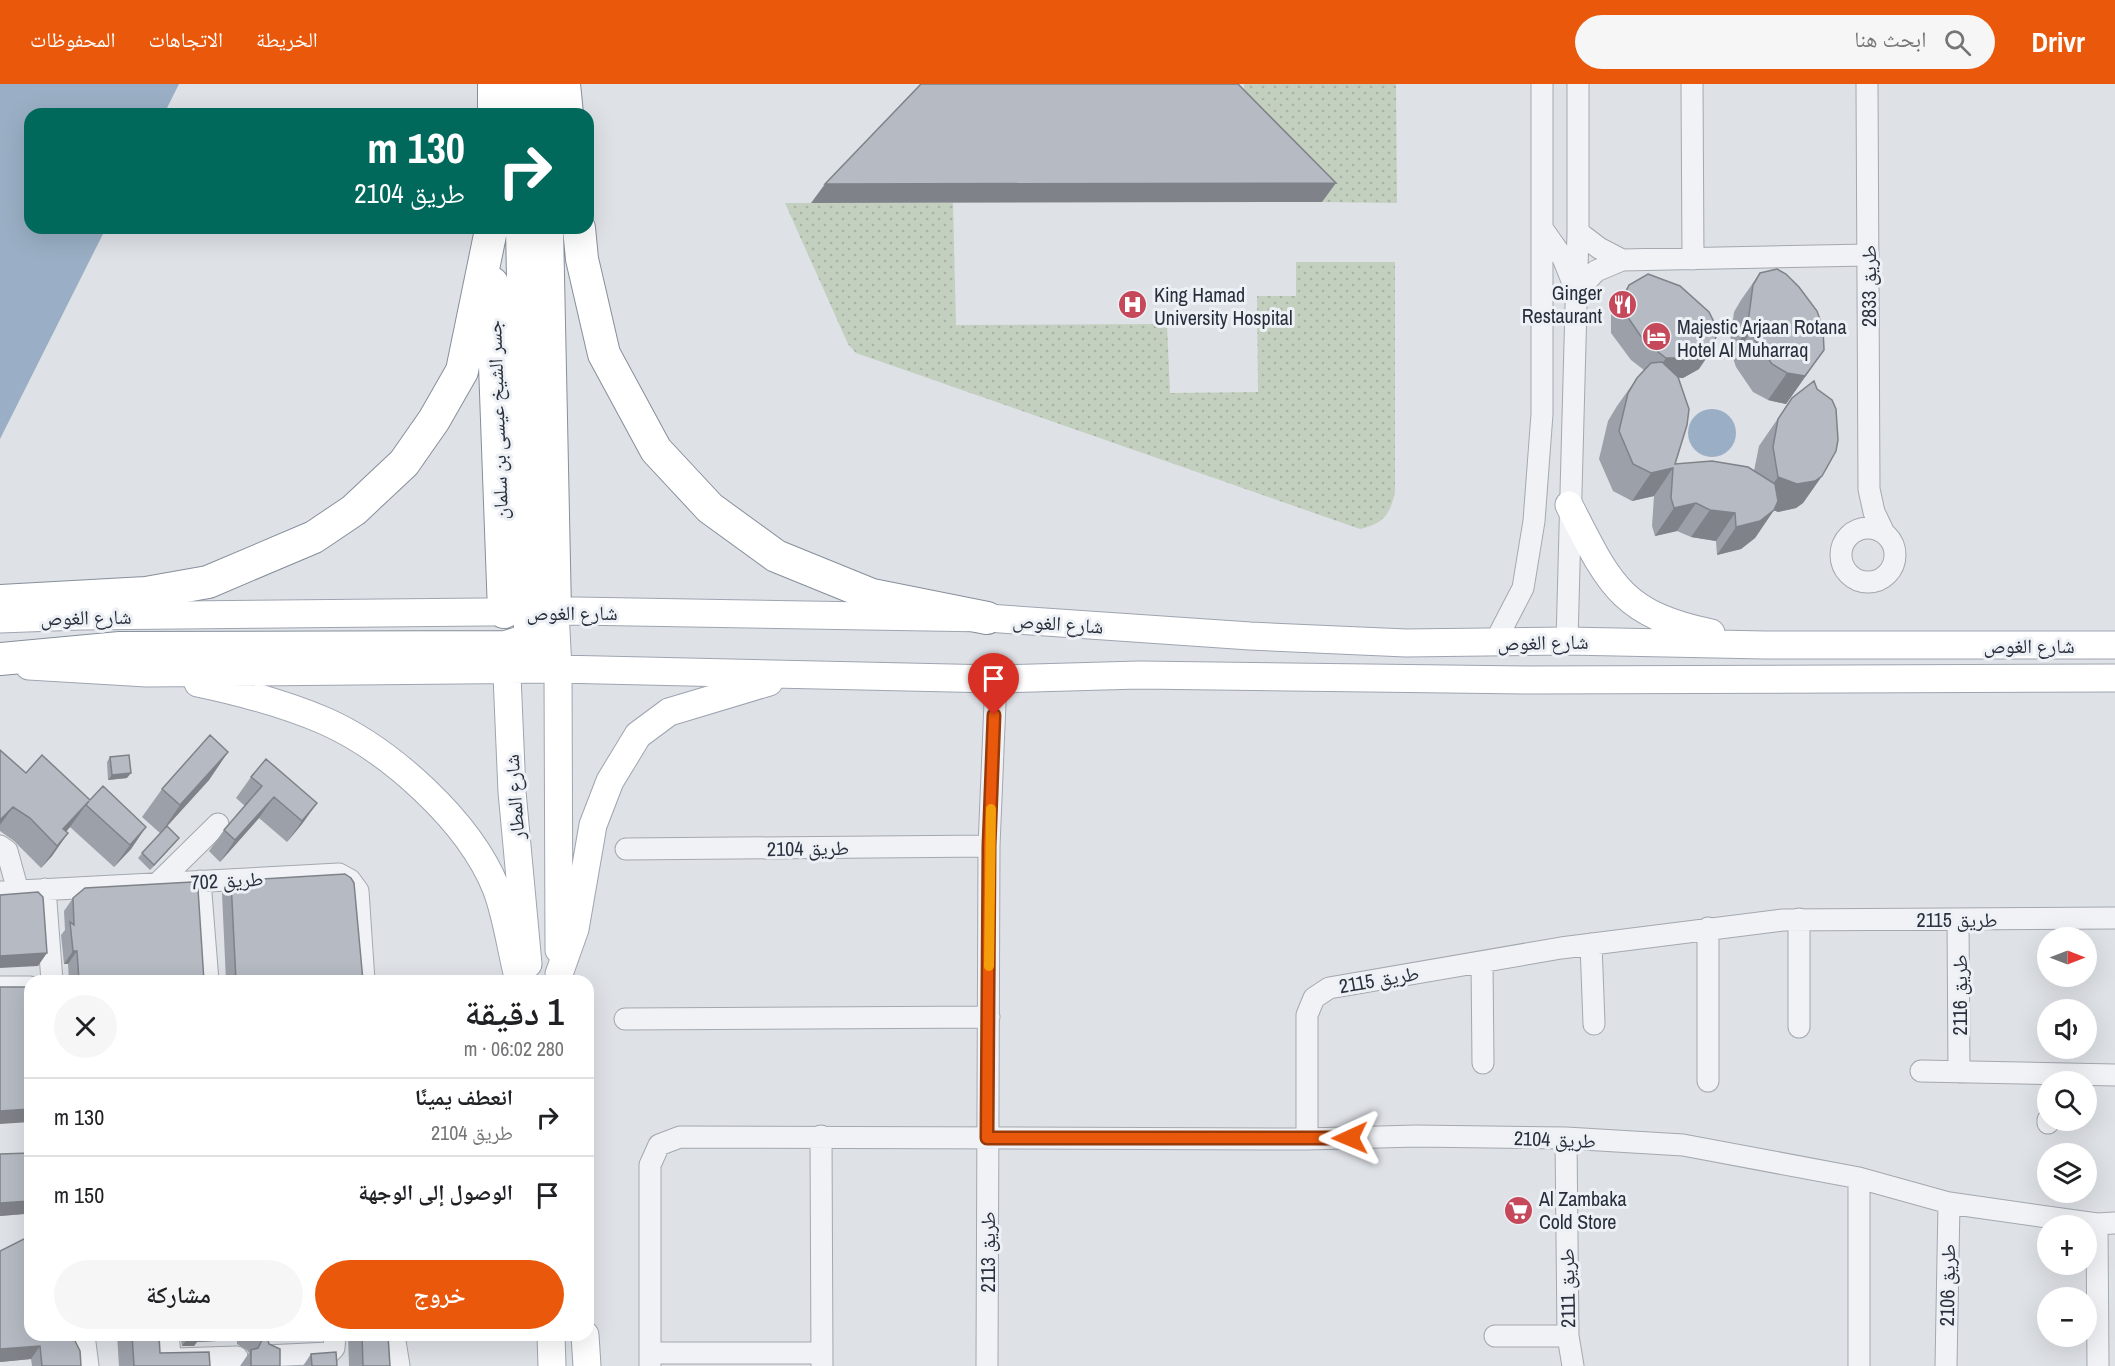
<!DOCTYPE html>
<html lang="ar">
<meta charset="utf-8">
<style>
:root{--surface:#fff;--page:#f6f6f6;--text:#202124;--muted:#757577;--line:#e0e0e0;--accent:#ea580c}
body{margin:0;font-family:"Archivo Narrow","Noto Naskh Arabic",sans-serif;background:var(--page);color:var(--text);direction:rtl;height:100vh;display:flex;flex-direction:column;font-size:22px;white-space:nowrap}
*{box-sizing:border-box;margin:0}
p{font-size:20px;color:var(--muted)}
.icon{flex:none;width:33px;height:33px;fill:none;stroke:currentColor;stroke-width:2;stroke-linecap:round;stroke-linejoin:round}
.map{position:relative;flex:1;overflow:hidden;direction:ltr}
.drawer{position:absolute;left:24px;top:891px;width:570px;height:366px;display:flex;flex-direction:column;background:var(--surface);border-radius:18px;box-shadow:0 6px 24px #0002;direction:rtl}
.drawer>*{flex:none}
.guide{position:absolute;left:24px;top:24px;width:570px;height:126px;border-radius:18px;box-shadow:0 6px 24px #0002;direction:rtl;background:#00695c;color:#fff;overflow:hidden}
.needle{width:39px;rotate:90deg}
.fabs{position:absolute;left:2037px;top:843px;display:grid;gap:12px}
.fabs a{display:grid;place-items:center;width:60px;height:60px;border-radius:50%;background:var(--surface);box-shadow:0 6px 24px #0002;font-size:30px}
.pin{position:absolute;display:grid;place-items:center;width:51px;height:51px;color:#fff;margin:-62px -26px;border-radius:50% 50% 50% 0;rotate:-45deg;box-shadow:0 0 6px #0007}
.pin .icon{rotate:45deg}
.me{position:absolute;width:66px;margin:-33px;rotate:269deg;stroke-linejoin:round;filter:drop-shadow(0 0 4px #0008)}
.turn{display:flex;align-items:center;gap:21px;height:126px;padding:0 30px;font-size:27px}
.turn .icon{width:78px;height:78px;stroke-width:2.5}
.turn b{display:block;font-size:42px;line-height:51px}
.round{display:grid;place-items:center;flex:none;width:63px;height:63px;border-radius:32px;background:var(--page)}
.head{display:flex;align-items:center;justify-content:space-between;height:102px;padding:0 30px}
h1{font-size:36px;font-weight:600;line-height:45px}
.action{display:flex;gap:12px;margin-top:auto;padding:12px 30px}
.action a{flex:1;height:69px;border-radius:36px;background:var(--accent);color:#fff;font-size:24px;font-weight:600;line-height:69px;text-align:center}
.action a+a{background:var(--page);color:var(--text)}
ul{padding:0;list-style:none}
li{display:flex;align-items:center;gap:18px;height:78px;padding:0 30px;border-top:2px solid var(--line)}
li div{flex:1}
li b{display:block;font-size:22px}
li em{font-style:normal}
header{display:flex;align-items:center;gap:36px;box-sizing:border-box;height:84px;padding:0 30px;background:var(--accent);color:#fff}
header strong{font-size:28px}
nav{display:flex;gap:33px;margin-inline-start:auto;font-size:21px}
.search{width:420px;height:54px;background:var(--page);display:flex;align-items:center;gap:15px;box-sizing:border-box;padding:0 21px;border-radius:33px;color:var(--muted);font-size:22px}
.map>svg:first-child{display:block}
</style>
<header>
<strong>Drivr</strong>
<div class="search"><svg class="icon" aria-label="search" viewBox="0 0 24 24"><circle cx="10" cy="10" r="6"/><path d="M15 15l6 6"/></svg>ابحث هنا</div>
<nav><a>الخريطة</a><a>الاتجاهات</a><a>المحفوظات</a></nav>
</header>
<div class="map">
<svg width="2115" height="1282" viewBox="0 0 2115 1282">
<defs>
<pattern id="grass-dots" width="8" height="8" patternUnits="userSpaceOnUse" patternTransform="scale(1.5)"><rect width="8" height="8" fill="#c3d0bf"/><path d="M2 2h.1M6 6h.1" fill="none" stroke="#a8b3a5" stroke-width="1.8" stroke-linecap="round"/></pattern>
</defs>
<rect width="100%" height="100%" fill="#dee1e6"/>
<path fill="url(#grass-dots)" d="M1244,0h152l1,119 -75,-1 -77,-79z
M785,119h168l3,122 211,-1 3,69 88,-1 -1,-96h39v-34h99v230c-5,23 -12,32 -35,37l-504,-176 -8,-9z"/>
<path fill="#9aafc5" d="M0,0h179l-15,30h-134v114h76l-106,211z
M1688 349a24 24 0 1 1 48 0a24 24 0 1 1-48 0Z"/>
<g fill="none" stroke-linecap="round" stroke-linejoin="round">
<defs>
<path id="minor" d="M1692,0l1,175
M1867,0l2,405 5,23 10,21
M1542,144l21,30 10,25
M1578,148l21,16 23,12
M1576,208l20,-21 26,-11 246,-5
M1841 471a27 27 0 1 1 54 0a27 27 0 1 1-54 0Z
M1567,557l11,-409v-148
M1494,560l29,-56 11,-67 8,-107v-330
M0,762l7,5 11,40
M626,765l363,-3
M200,797l8,100
M158,799l60,-59
M45,805l7,92
M0,808l339,-18 11,6 8,11 6,90
M1799,835v108
M1958,835l1,153
M1591,860l3,80
M1482,878l1,101
M1,903h29
M625,935l364,-2
M1921,987l194,4
M1708,997v-153
M2048,1039v-3
M821,1052l1,230
M1566,1054l2,198 5,30
M1307,1055v-124l7,-17 15,-10 232,-40 222,-28 332,-2
M2097,1140l1,142
M84,1251l4,31
M168,1251l2,19 6,5 61,-2
M394,1251l5,31
M1495,1252h73
M651,1269h171
M266,1272l63,-3 5,-5 1,-13
M650,1282v-201l9,-20 21,-8 627,2 109,-3 150,2 117,7 176,33 90,25 148,21 18,-1
M987,1282l2,-520 7,-167
M1859,1282v-188
M1946,1282l3,-163"/>
<path id="major" d="M1569,421c40,78 51,109 142,128
M555,527l3,58 1,281
M0,535l80,-3 495,-5 412,7 263,18 156,7 161,-2 198,4h350
M506,568l6,140 16,172
M29,582l118,7 411,-4 438,10 143,-4 388,5 588,-2
M198,599c43,9 87,21 127,38 65,29 144,100 171,167 11,28 15,63 23,93
M559,890l16,-45 18,-104 17,-44 28,-46 31,-23 100,-30
M551,1251l1,31
M585,1251l2,31"/>
<path id="highway" d="M517,0l2,30
M540,0l1,30
M564,0l3,30
M494,30v-30
M522,144l8,399 10,23 18,19
M579,144l3,31 22,95 52,96 54,58 66,48 96,39 115,23
M492,199l12,329
M0,517l146,-8 62,-11 106,-45 40,-27 50,-47 30,-43 28,-49 29,-141
M0,575l120,-11 386,-1c28,-8 34,-10 49,-36l-8,-383"/>
</defs>
<use href="#minor" stroke="#a4a8b0" stroke-width="23"/>
<use href="#major" stroke="#9ea5b1" stroke-width="29"/>
<use href="#highway" stroke="#868f9c" stroke-width="34"/>
<use href="#minor" stroke="#f0f2f5" stroke-width="21"/>
<use href="#major" stroke="#fff" stroke-width="27"/>
<use href="#highway" stroke="#fff" stroke-width="32"/>
</g>
<path fill="#9ca0a8" d="M1760,189l64,77 -38,54 -18,-4 -15,-8 -17,-25 -3,-9 -5,-1 6,-45 7,-12z
M1629,201l70,84 -16,9 -5,-1 -3,87 79,7 5,-25 33,-48 30,78 -19,27 -7,5 -18,4 -4,-2 -19,28 -14,11 -24,6 -1,-14 -25,-4 -14,-6 -22,5 -3,-10 2,-30 -22,5 -19,-10 -14,-32 9,-38 9,-15 20,-28 7,-8 -13,-10 -20,-27v-20l4,-9z
M0,666l26,23 64,27 56,27 -15,22 -17,18 -44,-40 -4,5 2,1 -16,23 -11,12 -27,-27 -14,-10z
M228,668l-19,28 -42,46 12,12 -29,32 -12,-12 22,-25 -18,-16 20,-28z
M110,673l17,21 -19,2 -1,-18z
M251,693l66,26 -15,21 -15,18 -28,-24 -39,44 -11,-11 15,-21 21,-24 -9,-8z
M231,797l132,100h-137l-4,-88z
M73,814l131,83h-135l-1,-17h-4l-3,-29 4,-5 -1,-19z
M30,1069v182h42l8,16 1,15h-49l-1,-7 -31,3v-111l26,-13 -2,-24 -24,2v-62z
M117,1251h42l1,18 50,13h-91z
M180,1251h143l-54,3 -1,2 1,4 11,22h-40l9,-13 -2,-3 -10,-6v-4l-40,2 -3,4h-12z
M348,1251h40l2,31h-41z
M311,1270l26,12h-34z"/>
<path fill="#7f8288" d="M1336,99l-14,19 -511,1 14,-19z
M1747,246h5l-19,28 -5,-1z
M1712,266l-13,19 -16,9 -30,-1 13,-19z
M1824,266l-38,54 -18,-4 19,-27z
M1673,384l-19,28 -22,5 19,-28z
M1822,392l-19,27 -7,5 -18,4 -19,-8 19,-27z
M1696,419l-19,28 -22,5 19,-28z
M1710,426l25,3 -19,28 -25,-4z
M1774,426l-19,28 -14,11 -24,6 19,-28z
M228,668l-19,28 -48,53 19,-28z
M131,689l-4,5 -19,2 4,-5z
M274,713l-15,21 -39,44 15,-22z
M317,719l-15,21 -15,18 15,-21z
M86,721l-16,22 -15,17 8,-15z
M13,723l-13,18v-5z
M146,743l-15,22 -17,18 16,-22z
M68,749l-16,23 -11,12 16,-22z
M179,754l-4,5 -25,27 4,-5z
M73,867h4l-9,13h-4z
M47,869l-9,13 -38,2v-12z
M30,1025v13l-30,2v-13z
M30,1117v5l-6,8 -24,2v-13z
M190,1251h50l-3,5 -40,2 -3,4h-12z
M266,1251h57l-54,3 -3,5z
M40,1262l-9,13 -31,3v-13z"/>
<path fill="#b5bac3" stroke="#7f8288" stroke-width="1.5" d="M921,0h317l98,99 -511,1z
M1777,185l9,5 13,13 18,24 6,17 1,22 -19,26 -18,-3 -15,-9 -17,-24 -3,-10h-5l6,-45 7,-12z
M1648,190l32,12 29,26 9,18 -6,20 -16,8h-30l-22,-17 -19,-28v-19l4,-9z
M1662,278l16,15 11,32 -2,16 -12,39 37,-3 36,6 27,17 3,17 -4,9 -14,11 -24,6 -1,-14 -25,-3 -14,-7 -22,5 -3,-10 2,-30 -22,5 -18,-9 -14,-33 9,-38 9,-15 14,-15z
M1814,297l3,8 15,11 4,9 2,31 -2,11 -14,25 -7,5 -18,3 -19,-7 -5,-30 5,-28 14,-21z
M210,651l18,17 -48,53 -18,-16z
M0,666l26,23 16,-18 48,45 13,-14 43,41 -16,18 -44,-40 3,-4 -26,28 5,4 -11,13 -27,-28 -17,-11 -13,13z
M129,671l2,18 -19,2 -2,-18z
M266,675l51,44 -15,18 -28,-24 -39,43 -11,-10 38,-44 -11,-9z
M167,742l12,12 -25,27 -12,-12z
M345,790l6,4 3,5 9,98h-127l-5,-100z
M192,798l6,7 6,92h-125l-2,-30h-4l-3,-29 4,3 -1,-27 12,-10z
M38,808l5,5 4,56 -47,3v-61z
M0,903h30v122l-30,2z
M30,1069v48l-30,2v-49z
M30,1152v11h-3l3,5v83h42l8,16 1,15h-39l-2,-20 -40,3v-98z
M132,1251h27l1,18 49,-1 1,14h-76z
M262,1251h6l-1,2 2,7 11,5v17h-29v-16l7,-2 5,-10z
M362,1251h26l2,31h-27z
M336,1268l1,14h-25l-1,-12z"/>
<g fill="none" stroke-linecap="round" stroke-linejoin="round">
<defs>
<path id="route" d="M994,631l-5,131 -2,292h363"/>
</defs>
<use href="#route" stroke="#983908" stroke-width="15"/>
<use href="#route" stroke="#ea580c" stroke-width="10"/>
<path stroke="#f59e0b" stroke-width="10" d="M989,882l2,-157"/>
</g>
<defs>
<symbol id="restaurant-disc" viewBox="-11 -11 22 22"><circle r="9.5" fill="#c5495a" stroke="#edf0f4"/><path d="M-5-6h1v4h1v-4h1v4h1v-4h1v5L-1.5 .5V6h-2V.5L-5-1ZM5-6V6H3V1.5H1.5Q1.5-4 5-6Z" fill="#fff"/></symbol>
<symbol id="hospital-disc" viewBox="-11 -11 22 22"><circle r="9.5" fill="#c5495a" stroke="#edf0f4"/><path d="M-5-5h3v3.5h4V-5h3V5h-3V1.5h-4V5h-3Z" fill="#fff"/></symbol>
<symbol id="hotel-disc" viewBox="-11 -11 22 22"><circle r="9.5" fill="#c5495a" stroke="#edf0f4"/><path d="M-6-4.5h1.5V1H6V5H4.5V3h-9V5H-6ZM-4 0a1.8 1.8 0 1 1 3.6 0ZM.5 0V-2.5h3Q6-2.5 6 0Z" fill="#fff"/></symbol>
<symbol id="supermarket-disc" viewBox="-11 -11 22 22"><circle r="9.5" fill="#c5495a" stroke="#edf0f4"/><path d="M-6-5.5h2.5l.6 2H6L4.5 2H-2.5L-4.4-4H-6ZM-1.5 3.2a1.3 1.3 0 1 0 .1 0ZM3 3.2a1.3 1.3 0 1 0 .1 0Z" fill="#fff"/></symbol>
</defs>
<g fill-rule="evenodd">
<use href="#restaurant-disc" x="1606" y="204" width="33" height="33"/>
<use href="#hospital-disc" x="1116" y="204" width="33" height="33"/>
<use href="#hotel-disc" x="1640" y="236" width="33" height="33"/>
<use href="#supermarket-disc" x="1502" y="1110" width="33" height="33"/>
</g>
<g text-anchor="middle" dominant-baseline="central" stroke-width="6" stroke-linejoin="round" paint-order="stroke">
<g font-size="20" fill="#282f3c" stroke="#edf0f4">
<text transform="translate(1868 202) rotate(-90)">طريق 2833</text>
<text transform="translate(497 336) rotate(-92)">جسر الشيخ عيسى بن سلمان</text>
<text x="572" y="528">شارع الغوص</text>
<text transform="translate(86 533) rotate(-1)">شارع الغوص</text>
<text transform="translate(1058 539) rotate(4)">شارع الغوص</text>
<text transform="translate(1543 558) rotate(-1)">شارع الغوص</text>
<text x="2029" y="561">شارع الغوص</text>
<text transform="translate(514 713) rotate(-94)">شارع المطار</text>
<text transform="translate(808 764) rotate(-1)">طريق 2104</text>
<text transform="translate(227 796) rotate(-3)">طريق 702</text>
<text x="1957" y="835">طريق 2115</text>
<text transform="translate(1379 895) rotate(-10)">طريق 2115</text>
<text transform="translate(1959 911) rotate(-90)">طريق 2116</text>
<text transform="translate(1555 1055) rotate(2)">طريق 2104</text>
<text transform="translate(987 1168) rotate(-90)">طريق 2113</text>
<text transform="translate(1947 1201) rotate(-89)">طريق 2106</text>
<text transform="translate(1567 1204) rotate(-91)">طريق 2111</text>
</g>
<g font-size="20" fill="#282f3c" stroke="#edf0f4" text-anchor="start">
<text x="1602" y="208" text-anchor="end">Ginger<tspan x="1602" dy="23">Restaurant</tspan></text>
<text x="1154" y="210">King Hamad<tspan x="1154" dy="23">University Hospital</tspan></text>
<text x="1677" y="242">Majestic Arjaan Rotana<tspan x="1677" dy="23">Hotel Al Muharraq</tspan></text>
<text x="1539" y="1114">Al Zambaka<tspan x="1539" dy="23">Cold Store</tspan></text>
</g>
</g>
</svg>
<div class="fabs">
<a><svg class="needle" viewBox="-14 -14 28 28"><path d="M0-13l5 13h-10z" fill="#e53935"/><path d="M0 13l5-13h-10z" fill="#757577"/></svg></a>
<a><svg class="icon" aria-label="sound" viewBox="0 0 24 24"><path d="M4 9h4l5-4v14l-5-4H4zM17 9q2 3 0 6"/></svg></a>
<a><svg class="icon" aria-label="search" viewBox="0 0 24 24"><circle cx="10" cy="10" r="6"/><path d="M15 15l6 6"/></svg></a>
<a><svg class="icon" aria-label="layers" viewBox="0 0 24 24"><path d="M12 4l9 5-9 5-9-5zM3 14l9 5 9-5"/></svg></a>
<a>+</a>
<a>−</a>
</div>
<div class="pin" style="left:994px;top:631px;background:#d93025"><svg class="icon" aria-label="arrive" viewBox="0 0 24 24"><path d="M6 21V4h12l-3 4 3 4H6"/></svg></div>
<svg class="me" style="left:1350px;top:1054px" viewBox="-20 -20 40 40"><path d="M0-17L14 15 0 8-14 15z" fill="#ea580c" stroke="#fff" stroke-width="4"/></svg>
<div class="guide">
<div class="turn"><svg class="icon" aria-label="right" viewBox="0 0 24 24"><path d="M7 20v-9h11M14 6l5 5-5 5"/></svg><div><b>130 m</b>طريق 2104</div></div>
</div>
<section class="drawer">
<div class="head"><div><h1>1 دقيقة</h1><p>280 m · 06:02</p></div><a class="round"><svg class="icon" aria-label="close" viewBox="0 0 24 24"><path d="M6 6l12 12M18 6L6 18"/></svg></a></div>
<ul>
<li><svg class="icon" aria-label="right" viewBox="0 0 24 24"><path d="M7 20v-9h11M14 6l5 5-5 5"/></svg><div><b>انعطف يمينًا</b><p>طريق 2104</p></div><em>130 m</em></li>
<li><svg class="icon" aria-label="arrive" viewBox="0 0 24 24"><path d="M6 21V4h12l-3 4 3 4H6"/></svg><div><b>الوصول إلى الوجهة</b></div><em>150 m</em></li>
</ul>
<div class="action"><a>خروج</a><a>مشاركة</a></div>
</section>
</div>
